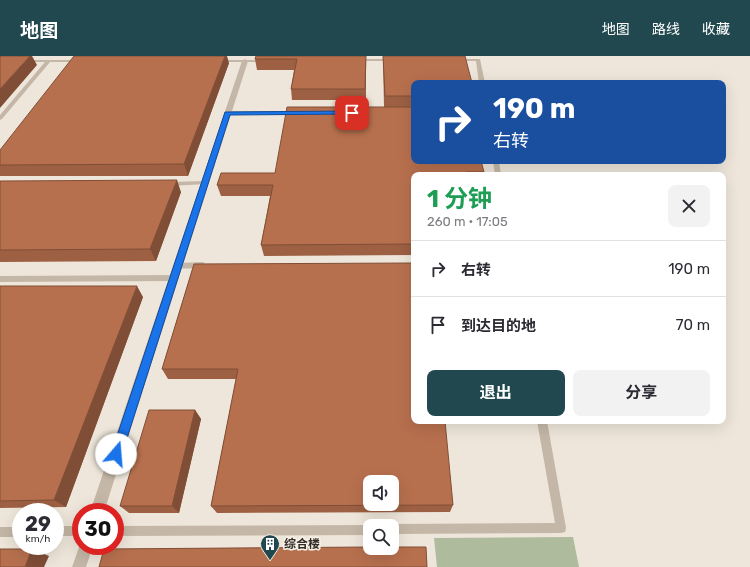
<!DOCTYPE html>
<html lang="zh">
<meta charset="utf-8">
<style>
:root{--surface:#fff;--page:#f2f2f3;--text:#2b2b33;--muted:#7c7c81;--line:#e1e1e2;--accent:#21484e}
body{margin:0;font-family:Rubik,"Noto Sans SC",sans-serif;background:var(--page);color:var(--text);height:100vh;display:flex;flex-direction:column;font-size:15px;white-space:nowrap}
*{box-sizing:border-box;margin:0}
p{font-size:13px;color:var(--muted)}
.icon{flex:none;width:22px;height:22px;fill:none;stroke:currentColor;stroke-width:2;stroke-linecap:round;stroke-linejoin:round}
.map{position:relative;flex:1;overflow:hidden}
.sheet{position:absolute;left:411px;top:116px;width:315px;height:252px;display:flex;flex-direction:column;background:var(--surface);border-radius:8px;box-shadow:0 4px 16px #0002}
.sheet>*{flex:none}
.top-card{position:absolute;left:411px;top:24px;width:315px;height:84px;border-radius:8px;box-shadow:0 4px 16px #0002;background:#1a4fa0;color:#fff;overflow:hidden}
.controls{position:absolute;left:363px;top:419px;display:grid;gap:8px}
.controls a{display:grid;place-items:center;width:36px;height:36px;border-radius:8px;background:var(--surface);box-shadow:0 4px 16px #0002;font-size:20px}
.speed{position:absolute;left:12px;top:447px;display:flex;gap:8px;font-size:20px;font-weight:700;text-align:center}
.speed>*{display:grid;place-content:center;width:52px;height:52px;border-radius:50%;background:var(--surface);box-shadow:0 4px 16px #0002;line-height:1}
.speed small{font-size:10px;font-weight:400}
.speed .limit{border:6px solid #d22;background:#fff;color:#111}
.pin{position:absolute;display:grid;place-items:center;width:34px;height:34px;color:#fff;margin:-17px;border-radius:8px;box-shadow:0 2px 6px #0006}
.me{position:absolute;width:44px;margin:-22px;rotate:18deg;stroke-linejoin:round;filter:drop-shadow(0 0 3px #0008)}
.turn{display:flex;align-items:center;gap:14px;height:84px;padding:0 16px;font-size:18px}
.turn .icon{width:52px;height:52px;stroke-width:2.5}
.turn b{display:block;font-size:28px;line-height:34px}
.round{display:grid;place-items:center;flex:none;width:42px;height:42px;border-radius:8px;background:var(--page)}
.head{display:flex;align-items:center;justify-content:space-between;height:68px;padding:0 16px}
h1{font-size:24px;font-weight:700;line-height:30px;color:#1e9e55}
.primary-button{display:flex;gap:8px;margin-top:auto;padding:8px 16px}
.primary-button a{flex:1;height:46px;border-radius:8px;background:var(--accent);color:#fff;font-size:16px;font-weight:700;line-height:46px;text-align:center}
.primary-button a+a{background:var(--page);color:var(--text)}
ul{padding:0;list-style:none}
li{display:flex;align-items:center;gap:12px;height:56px;padding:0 16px;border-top:1px solid var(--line)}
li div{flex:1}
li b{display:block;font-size:15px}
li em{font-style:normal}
header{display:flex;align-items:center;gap:24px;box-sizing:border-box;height:56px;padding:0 20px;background:var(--accent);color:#fff}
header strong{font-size:19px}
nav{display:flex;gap:22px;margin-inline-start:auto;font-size:14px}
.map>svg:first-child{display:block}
</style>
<header>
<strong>地图</strong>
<nav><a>地图</a><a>路线</a><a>收藏</a></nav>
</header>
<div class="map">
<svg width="750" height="511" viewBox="0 0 750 511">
<rect width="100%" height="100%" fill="#eee6da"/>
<path fill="#aebb9c" d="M573,481l6,30h-142l-3,-29z"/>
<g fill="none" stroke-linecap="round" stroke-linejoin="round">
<path fill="#c4b7a7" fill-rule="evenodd" d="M354,3h39l2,1 -2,1h-37l-2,-1z
M454,3h26l5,24h-6l-3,-22h-20l-2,-1z
M22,4h59l2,1 -2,1h-31l-48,57 -2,1v-5l45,-53h-21l-2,-1z
M216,4h49l2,1 -2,1h-47l-2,-1z
M228,55h69l3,2 -3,2 -71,-1v-2z
M493,105h6l2,14h-6z
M205,125l3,2 -1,1 -38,2 -3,-2 3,-2z
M203,206l4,3c-5,4 -28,5 -33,1l4,-3z
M174,219l4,3 -4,3 -174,1v-6z
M537,365h10l19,107 -1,4 -4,1 -169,1v-8h-4l4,-2 163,-1z
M370,469l3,1h-3v9l-255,1v-10z
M55,470h26v10h-26z
M0,471h21v10h-21z"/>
<path fill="#c4b7a7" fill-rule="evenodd" d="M245,3l3,2 -144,451h-14l152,-451z
M81,486v4h12l-7,21h-14z"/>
</g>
<path fill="#9d6043" d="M366,0v44h-74l-1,-11 3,-19h-37l-2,-11z
M383,0l31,27v78l70,11 -1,3h-69v80l-150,1 -3,-11 9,-49h-49l-4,-11 58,-12 109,-66z
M229,7l-41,113h-188v-26z
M0,125l181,11 -25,69 -156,1z
M194,208l259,241 -3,7 -233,1 -6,-7 25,-127h-68l-6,-10z
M0,230l143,11 -77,210 -66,1z
M195,354l6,9 -22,94h-50l-9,-7z"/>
<path fill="#804e37" d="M30,0h2l5,9 -37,43v-19z
M225,0h2l2,7 -41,113 -4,-12z
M177,124l4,12 -25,69 -6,-12z
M137,230l6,11 -77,210 -12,-7z
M195,354l6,9 -22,94 -7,-7z
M32,493l17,7 -5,11h-19z"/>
<path fill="#b7704e" stroke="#804e37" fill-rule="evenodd" d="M0,0h30l-30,33z
M74,0h151l-41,108 -184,1v-15z
M256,0h110l-1,33h-74l6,-30h-42z
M383,0h82l7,27h-58v13h-29z
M287,51h127v54h67l3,11h-18l1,3h-53v69l-153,1 12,-60h-56l4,-12h54z
M177,124l-27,69 -150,1v-69z
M414,207v158h31l8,84 -242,1 27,-137h-76l32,-105zM370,426h22v22h-22z
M0,230h137l-83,214 -54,1z
M149,354h46l-23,96h-52z
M370,491v1h22v-1h34l1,20h-328l5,-18z
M0,493h32l-7,18h-25z"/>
<path fill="#1a73e8" stroke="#114b97" d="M352,55l3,2 -1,1 -124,1 -108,339 -2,3 -4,2 -4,-2 -1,-3 114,-342z"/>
<defs>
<symbol id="building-pin" viewBox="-11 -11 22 30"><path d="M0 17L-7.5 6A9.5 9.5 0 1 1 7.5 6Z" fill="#21484e" stroke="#f6f0e5"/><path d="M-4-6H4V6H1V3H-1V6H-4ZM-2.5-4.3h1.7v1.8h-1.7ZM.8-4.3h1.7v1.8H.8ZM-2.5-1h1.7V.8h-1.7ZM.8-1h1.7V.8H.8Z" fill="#fff"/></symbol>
</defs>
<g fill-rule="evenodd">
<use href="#building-pin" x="259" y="477" width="22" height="30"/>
</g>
<g text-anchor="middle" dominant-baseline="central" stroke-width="3" stroke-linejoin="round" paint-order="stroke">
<g font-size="12" font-weight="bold" fill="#322b27" stroke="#f6f0e5" text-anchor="start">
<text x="284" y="488">综合楼</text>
</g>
</g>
</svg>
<div class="controls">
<a><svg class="icon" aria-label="sound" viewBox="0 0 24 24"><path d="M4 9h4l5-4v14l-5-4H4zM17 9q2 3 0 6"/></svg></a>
<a><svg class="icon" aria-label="search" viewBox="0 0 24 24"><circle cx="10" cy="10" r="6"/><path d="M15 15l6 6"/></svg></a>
</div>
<div class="speed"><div>29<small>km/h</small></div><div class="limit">30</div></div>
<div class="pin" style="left:352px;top:57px;background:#d93025"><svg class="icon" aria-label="arrive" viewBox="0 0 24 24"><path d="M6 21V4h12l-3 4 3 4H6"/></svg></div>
<svg class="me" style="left:116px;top:398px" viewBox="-20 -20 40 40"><circle r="19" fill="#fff"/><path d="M0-13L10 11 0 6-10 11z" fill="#1a73e8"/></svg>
<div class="top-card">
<div class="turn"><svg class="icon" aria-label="right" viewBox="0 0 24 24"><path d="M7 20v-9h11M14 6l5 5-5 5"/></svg><div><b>190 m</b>右转</div></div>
</div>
<section class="sheet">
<div class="head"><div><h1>1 分钟</h1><p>260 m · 17:05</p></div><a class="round"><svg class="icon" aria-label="close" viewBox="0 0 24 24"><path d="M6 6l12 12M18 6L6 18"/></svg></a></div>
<ul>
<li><svg class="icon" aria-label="right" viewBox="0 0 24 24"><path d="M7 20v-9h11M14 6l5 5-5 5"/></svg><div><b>右转</b></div><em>190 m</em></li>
<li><svg class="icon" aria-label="arrive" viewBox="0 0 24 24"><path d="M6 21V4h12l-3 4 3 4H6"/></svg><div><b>到达目的地</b></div><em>70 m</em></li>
</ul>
<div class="primary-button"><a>退出</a><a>分享</a></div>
</section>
</div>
